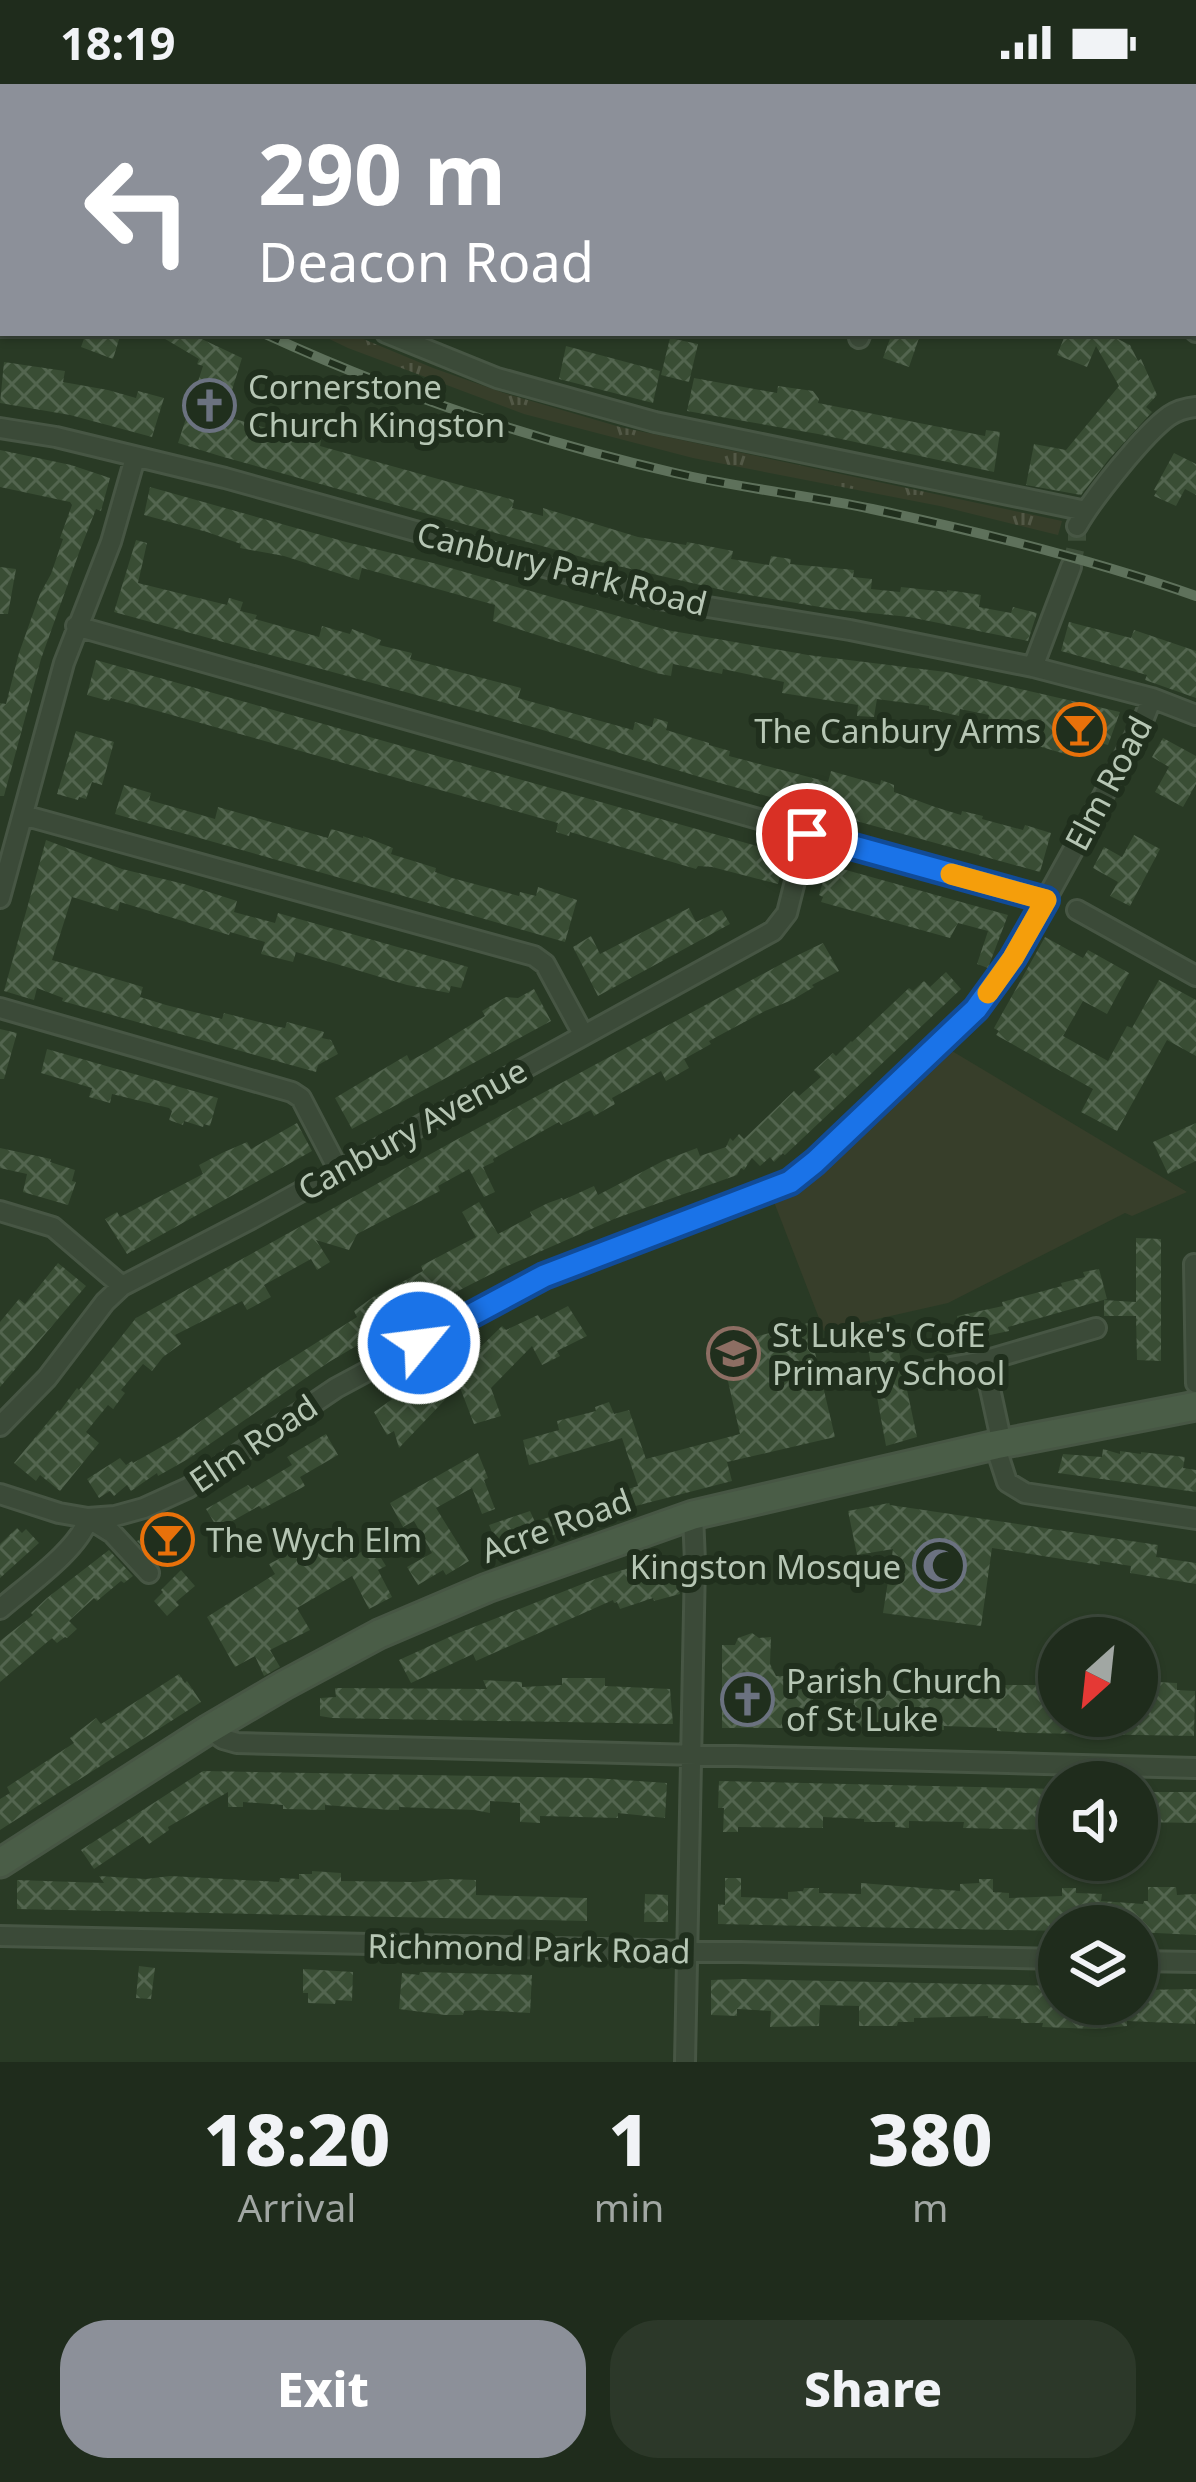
<!DOCTYPE html>
<style>
:root{--surface:#1f2c1c;--page:#2c3829;--text:#f1f3f6;--muted:#a1a7a3;--line:#3c483b;--accent:#8c9099}
body{margin:0;font-family:"Noto Sans",sans-serif;background:var(--page);color:var(--text);height:100vh;display:flex;flex-direction:column;font-size:45px;white-space:nowrap}
*{box-sizing:border-box;margin:0}
p{font-size:39px;color:var(--muted)}
.icon{flex:none;width:66px;height:66px;fill:none;stroke:currentColor;stroke-width:2;stroke-linecap:round;stroke-linejoin:round}
.map{position:relative;height:1978px;overflow:hidden}
.sheet{display:flex;flex-direction:column;background:var(--surface);flex:1}
.sheet>*{flex:none}
.banner{position:absolute;left:0px;top:0px;width:1197px;height:252px;box-shadow:0 3px 9px #0004,0 0 0 3px var(--line);background:#8c9099;color:#fff;overflow:hidden}
.needle{width:78px;rotate:207deg}
.controls{position:absolute;left:1038px;top:1533px;display:grid;gap:24px}
.controls a{display:grid;place-items:center;width:120px;height:120px;border-radius:50%;background:var(--surface);box-shadow:0 3px 9px #0004,0 0 0 3px var(--line);font-size:60px}
.pin{position:absolute;display:grid;place-items:center;width:102px;height:102px;color:#fff;margin:-51px;border:6px solid #fff;border-radius:50%;box-shadow:0 3px 12px #0007}
.me{position:absolute;width:132px;margin:-66px;rotate:61deg;stroke-linejoin:round;filter:drop-shadow(0 0 9px #0008)}
.turn{display:flex;align-items:center;gap:42px;height:252px;padding:0 60px;font-size:54px}
.turn .icon{width:156px;height:156px;stroke-width:2.5}
.turn b{display:block;font-size:84px;line-height:102px}
.eta{display:flex;justify-content:space-evenly;align-items:center;height:204px;text-align:center}
.eta b{font-size:72px;font-weight:800;line-height:84px}
.action{display:flex;gap:24px;margin-top:auto;padding:24px 60px}
.action a{flex:1;height:138px;border-radius:48px;background:var(--accent);color:#fff;font-size:48px;font-weight:800;line-height:138px;text-align:center}
.action a+a{background:var(--page);color:var(--text)}
.status{display:flex;justify-content:space-between;align-items:center;height:84px;padding:0 60px;background:var(--surface);direction:ltr}
.status svg{height:33px;fill:currentColor}
.map>svg:first-child{display:block}
</style>
<div class="status"><b>18:19</b><svg viewBox="0 0 49 12"><path d="M0 12V9h3v3zM5 12V6h3v6zM10 12V3h3v9zM15 12V0h3v12zM26 1h20v11H26zM47 4h2v5h-2z"/></svg></div>
<div class="map">
<svg width="1196" height="1978" viewBox="0 0 1196 1978">
<defs>
<pattern id="grass-tufts" width="24" height="20" patternUnits="userSpaceOnUse" patternTransform="scale(3)"><rect width="24" height="20" fill="#373e2a"/><path d="M3 7l-1-3M5 7V3M7 7l1-3M15 17l-1-3M17 17v-4M19 17l1-3" fill="none" stroke="#525846"/></pattern>
<pattern id="building-cross-hatch" width="8" height="8" patternUnits="userSpaceOnUse" patternTransform="scale(3)"><rect width="8" height="8" fill="#394d34"/><path d="M0 0l8 8M0 8l8-8" fill="none" stroke="#53654f"/></pattern>
</defs>
<rect width="100%" height="100%" fill="#293a25"/>
<path fill="url(#grass-tufts)" d="M317,249h32l84,35 71,25 116,34 442,94 -4,14 -118,-29 -247,-48 -169,-44 -176,-66z"/>
<path fill="#373e2a" d="M952,967l235,141 -55,24 -7,-3 -177,90 -124,28 -50,-129 28,-14z"/>
<path fill="url(#building-cross-hatch)" d="M86,249h35l-8,26 -32,-12z
M155,249h34l53,25 -18,58 74,21 1,-4 22,7 -1,6 194,54 -2,8 31,8v-8l95,29 48,8 1,-3 46,9 -2,8 38,6 2,-9 20,3 -1,5 64,6 -1,7 19,2 -1,10 29,3 1,-5 46,5v-2l34,5 -2,12 32,6 2,-6 24,6 -9,28 -119,-24 -77,-8 -101,-17 -135,-31 -376,-105 -42,-13 25,-77 -6,-2 2,-5z
M892,249h26l-2,4 3,1 -10,29 -26,-9z
M1066,249h40l24,12 8,16 3,-2 16,36 -11,12 6,5 -43,47 -28,36 -55,-10 8,-41 32,6 53,-64 -23,-40 -9,21 -30,-12z
M670,254l28,6 -9,38 -28,-7z
M566,262l94,25 -7,32 -94,-24z
M4,278l61,9 -2,11 45,8 28,8 2,-7 26,7 -12,39 -82,-22 -70,-12z
M694,294l83,15 1,-7 35,5 6,8 -1,4 167,33 1,-6 14,2 -6,40 -176,-38 -131,-23z
M0,366l71,15 39,13 -9,33 -5,-2 -16,41 -39,109 -37,137h-4v-93l6,1 13,-51 21,-59 11,-20 12,-35 -3,-1 12,-33 -2,-3 -70,-15z
M1174,369l22,11v31l-11,-6 -9,17 -22,-10 3,-5 -3,-1z
M150,403l196,55 87,21 234,67 141,25 138,17 174,40 -12,33 -31,-8 -5,19 -68,-20 2,-8 -19,-4 2,-9 -29,-6 -1,7 -30,-7v-3l-52,-7 -3,18 -17,-1 1,-11 -76,-12 2,-11 -61,-13 -1,5 -49,-10 -2,12 -15,-3 -163,-52 2,-16 -133,-37 -3,12 -75,-24 -44,-8 1,-4 -34,-12 -63,-17z
M136,456l11,3 -9,40 89,22 2,-7 14,4 -3,9 17,4 -2,4 64,18 3,-11 28,8 2,-5 29,11 -2,5 33,8 -2,6 111,29 -3,10 25,7 90,25 2,-8 17,5 2,-9 14,4 -2,8 43,13v2l21,6 -1,5 99,26 3,-11 49,14 1,-5 13,5v7l41,15 26,8 1,-4 21,5 -1,3 41,11 2,-5 26,8 -11,39 -320,-89 -184,-55 -422,-116z
M0,483l16,2 -8,45h-8z
M1069,538l62,16 3,-8 62,21v47l-51,-18 2,-5 -86,-24z
M96,576l672,189 -1,4 18,4 -7,27 -66,-17 -14,-1 -2,3 -126,-37 -1,4 -13,-4 2,-9 -447,-125 -2,3 -22,-6z
M76,647l38,11 -12,43 -10,-3 -6,17 -7,-2 -1,3 -21,-6z
M1163,654l33,18v28l-13,23 -28,-15 14,-25 -17,-10z
M124,701l27,8 -2,7 66,19 3,-12 110,31 3,-9 32,9v-2l30,12 -2,6 45,14 -1,4 17,6 67,18 1,-4 16,4 2,-9 39,13 -12,42 -450,-128z
M1134,751l26,14 -30,57 -20,-10 8,-14 -25,-14 11,-21 18,10z
M46,756l76,29 62,15 53,17 -3,11 41,11 3,-10 190,54 -7,21 -10,-2 -2,7 -42,-8 -111,-33 -3,10 -32,-8 4,-12 -35,-10 -1,3 -109,-33 -2,9 -46,-14 -20,63 91,27 -3,10 26,8 56,14 2,-6 55,14 6,1 2,-6 37,10 -2,6 9,2 7,14 -20,11 -2,7 -254,-71 1,-3 -26,-10 -3,12 -30,-9z
M828,781l180,50 -20,53 -11,-4 11,-33 -30,-8 -8,15 -129,-36 2,-5 -4,-2z
M689,824l7,14 26,-12 8,14 -132,72 -25,-49 18,-11 9,18z
M1045,853l38,21 5,-8 41,23 -22,41 -24,-13 -20,35 45,25 19,-35 5,2 27,-48 37,20v56l-29,-16 -50,91 -36,-19 12,-23 -97,-54 3,-4 -5,-3z
M823,859l16,28 -27,14 2,2 -22,13 -27,11 -56,30 2,3 -27,15 5,9 -23,13 -5,-10 -49,27 3,6 -21,12 -3,-6 -30,15 -2,-3 -66,37 1,3 -11,5 12,25 -11,5 -15,-28 -31,17 2,5 -83,43 -8,16 -33,-10 14,22 -13,8 -6,-11 -47,26 7,12 -24,13 -5,-9 -67,34 6,9 -18,13 -11,14 -9,-7 -22,26 4,3 -12,16 -5,-4 -22,27 13,11 -39,48 -20,-16 -4,6 -22,-18 44,-53 2,1 17,-23 2,2 57,-72 318,-177 342,-185z
M946,888l15,17 -176,166 -2,-2 -9,9 -4,-5 -10,9 -8,-8 -8,12 -3,-2 -4,7 -123,44 -109,48 -106,54 -70,41 -141,97 -30,17 -1,-3 -26,18 -4,-6 -13,11 -4,-5 -11,7 -12,-19 33,-21 6,7 6,-4 1,2 44,-25 93,-66 87,-55 -3,-6 19,-14 50,-26 -2,-5 55,-29 -14,-25 17,-10 19,32 34,-18 -2,-4 18,-9 14,-5 1,2 31,-14 4,9 65,-34 34,-13 3,8 26,-9 4,-9 3,3 6,-7 5,5 50,-48 5,5 22,-19 -7,-7 19,-17 3,3 15,-15 1,1 57,-54 4,3 11,-10 6,6z
M534,905l17,32 -199,108 -17,-31 72,-43 3,6 17,-9 58,-36 -3,-5 24,-14 12,1z
M0,945l17,4 -13,46h-4z
M47,965l171,49 -8,28 -6,-2 -1,3 -19,-6 -1,4 -14,-5 3,-9 -3,-3 -57,-14 -2,9 -21,-6 3,-9 -51,-15z
M297,1039l15,28 -185,103 -22,-35 12,-7 3,5 83,-43 -4,-9 23,-12 25,-11 4,7z
M1196,1039v38l-28,13 -15,-32z
M0,1064l51,11 -1,3 25,8 -3,11 4,1 -8,23 -45,-13 4,-18 -27,-6z
M1136,1154l25,1v122l-24,-1 -1,-44h-32v-16l32,2z
M58,1179l28,23 -86,101v-65l19,-23 6,5z
M1099,1185l8,30 -99,28 1,4 -47,10 -5,-25 46,-10 -1,-4 60,-16 -1,-3 24,-6 -2,-5z
M568,1222l19,30 -30,15 3,5 -18,9 -10,-19 -41,42 10,28 -27,8 -15,-39 -60,63 -5,-17 -7,4 -13,-23 27,-19 16,-19 31,-18 -3,-10 3,-2 15,20 39,-38 4,4 32,-15 3,5z
M892,1235l25,118 -31,9 -22,-120z
M808,1239l27,114 -108,25 5,19 -112,29 -5,-17 23,-7 -16,-48 -93,27 -6,-25 36,-10 -2,-9 39,-10 -1,-4 14,-5 5,12 15,-4 17,49 94,-25 -20,-88z
M326,1350l12,21 -38,22 5,9 -43,23 -3,-3 -41,23 -12,-20 42,-24 4,4 40,-24 -5,-8z
M1103,1365l17,5v-3l21,3v-2l44,5 -2,11 13,2v22l-138,-19 5,-19 39,3z
M478,1369l10,25 -4,2 11,29 -13,5 -10,-26 -36,20 33,53 -23,14 -3,-5 -25,15 -11,-18 25,-14 -18,-32 -11,6 -13,-24z
M889,1419l1,2 268,40 -2,12 40,6v21l-66,-11 1,-7 -31,-5v4l-108,-17 -11,78 -98,-13 10,-64 -36,6 -9,-44z
M584,1421l5,17 -88,32 -12,-29 41,-14 5,11z
M181,1435l14,22 -29,18 -8,-12 -9,6 -12,-12 23,-13 3,3z
M17,1444l5,5 4,-4 13,14 -39,35v-34z
M308,1460l6,10 17,-9 13,17 29,-17 13,21 -8,4 14,27 -23,12 -17,-33 -55,32 13,22 -40,20 10,17 -16,9 -9,-20 -20,11 -28,-50 68,-43 -6,-10z
M109,1466l24,26 -9,7 -3,-2 -24,20 -3,-3 -25,23 8,8 -10,9 -2,-1 -8,6 -5,-5 -52,44v-41l33,-26 -2,-2 16,-15z
M668,1472l12,38 -26,7 -1,-3 -33,11 -3,-7 -3,1 -1,-3 -137,61 -3,-7 -62,29 -12,-23 57,-26 144,-57z
M181,1486l14,16 -19,16 3,3 -12,11 -13,-15 9,-9 -2,-2z
M752,1549l7,5 12,-1 -1,27 6,12h19v7l18,1v44h-91v-83h13l3,-7z
M179,1590l6,9 2,-2 14,21 -201,128v-31l10,-6 -3,-6 67,-44 -4,-5 26,-20 5,6z
M562,1594h43v8l65,3 3,35 -341,-6 -12,-2v-18l16,-1 -1,-9 152,1 -4,-9 39,2v5l40,-2z
M1157,1598l20,1v7l18,1 -1,45 -165,-3 -32,-2v-3l-53,-2v4l-93,-3 -1,-23h4v-12l60,-2v-5h133l-1,27h13v4h79l1,-18h18z
M203,1687l391,7 73,5 -2,35 -47,-5v5l-78,-2v7l-20,-1v-19l-30,-2v12l-16,-3 -75,-3v3h-8l-66,-5v5l-42,-1v-4l-40,-3v5h-15v-15l-60,35 1,3 -20,14 -6,-8 -49,33 -13,-19z
M719,1697l340,8v22l-3,1 -1,18 -92,-2 1,-6 -55,-1v7l-14,-1v-5h-31v-3l-41,-2v11l-85,-1v5h-15l1,-24h-6z
M1137,1708h59v31l-59,-1z
M312,1787l29,2v8l73,1 32,-3 30,1v15l111,3v23l-570,-12v-29l87,3 -5,-7 47,3 24,-3 109,6 1,-4 19,1v-5h13z
M725,1794h16v19l47,2v-7l15,-1 1,-3h15v5l42,1v-11l99,8v-7l19,-1v-4h14v13l16,1v5l53,-2v-8h14v5l26,1 -1,7 42,3 1,-3h4v-14h28l1,8 19,-1v41l-59,-3v-6h-78v5l-341,-7v-20l7,1z
M645,1810l23,1v27h-24z
M139,1882l16,2 -4,31 -15,-1z
M303,1885l50,3 -1,29 -16,-1 -1,4 -27,-1v-10h-5z
M420,1888l112,3 -2,38 -52,-3 -14,1 -1,4h-18l-46,-6 3,-36 17,2z
M741,1895l318,7v18h79v-14l58,-1v26l-1,9 -68,-3v5l-31,3 -54,-2 1,-4h-22v-4l-33,-1v-2l-74,2v4h-16l-1,4h-38v-20l-39,-1 -1,21 -49,1 1,-16 -34,-2v7l-26,-1v-35z"/>
<g fill="none" stroke-linecap="round" stroke-linejoin="round">
<path stroke="#3e4f3a" stroke-width="18" stroke-dasharray="18 9" stroke-linecap="butt" d="M1071,483l6,-25v-16"/>
<defs>
<path id="street" d="M113,0l1,3
M533,0l9,3
M1194,246l2,2
M386,249l111,45 158,44 431,89
M859,254l2,-5
M0,344l56,9 169,41 434,121 191,31 183,37 119,31 44,17
M1077,442c15,-27 68,-93 92,-110 9,-6 17,-8 27,-9
M76,542l969,274
M1033,583l38,-100
M23,731l511,141 11,8 38,70
M0,814l64,-235 47,-121 24,-84
M1077,826l119,66
M0,924l292,84 9,6 37,71
M0,1127l53,16 69,59
M1194,1180l2,119
M928,1287l56,-10
M0,1342l47,-48 58,-76 17,-16 129,-67 522,-288 14,-18 20,-79
M1002,1360l-18,-83 112,-33
M995,1361l12,37 18,11 171,26
M0,1410l59,19 29,5 27,-2 29,-8 44,-20 148,-100 208,-112 246,-94 25,-20 161,-153 37,-50 90,-163 39,-73 10,-25
M88,1434l24,15 37,40
M0,1525c25,-22 81,-61 88,-91
M209,1645l14,10 14,4 959,25
M0,1852l1059,23
M1137,1877l59,1
M685,1978l10,-500 -2,-47"/>
<path id="secondary" d="M0,1779l209,-134 75,-44 95,-51 108,-46 206,-73 302,-70 201,-39"/>
</defs>
<use href="#street" stroke="#475644" stroke-width="24"/>
<use href="#secondary" stroke="#475644" stroke-width="33"/>
<use href="#street" stroke="#3b4a38" stroke-width="18"/>
<use href="#secondary" stroke="#4a5d47" stroke-width="27"/>
<defs>
<path id="rail" d="M0,92l3,2
M263,249c133,61 269,107 412,140 65,15 131,22 197,36 109,23 218,50 324,87"/>
</defs>
<use href="#rail" stroke="#5e715b" stroke-width="10"/>
<use href="#rail" stroke="#202f1d" stroke-width="6" stroke-dasharray="18" stroke-linecap="butt"/>
</g>
<g fill="none" stroke-linecap="round" stroke-linejoin="round">
<defs>
<path id="route" d="M419,1259l125,-67 246,-94 25,-20 161,-153 37,-51 33,-58 -239,-66"/>
</defs>
<use href="#route" stroke="#114b97" stroke-width="30"/>
<use href="#route" stroke="#1a73e8" stroke-width="21"/>
<path stroke="#f59e0b" stroke-width="21" d="M951,790l95,26 -33,58 -25,35"/>
</g>
<defs>
<symbol id="church-ring" viewBox="-11 -11 22 22"><circle r="9.5" fill="#202f1d" stroke="#6b7280" stroke-width="1.5"/><path d="M-1.2-6h2.4v3.5h3.3v2.4h-3.3V6h-2.4V-.1h-3.3v-2.4h3.3Z" fill="#6b7280"/></symbol>
<symbol id="bar-ring" viewBox="-11 -11 22 22"><circle r="9.5" fill="#202f1d" stroke="#e8710a" stroke-width="1.5"/><path d="M-6-5H6L.8 .8V4.5H3.5V6h-7V4.5H-.8V.8Z" fill="#e8710a"/></symbol>
<symbol id="school-ring" viewBox="-11 -11 22 22"><circle r="9.5" fill="#202f1d" stroke="#8d6e63" stroke-width="1.5"/><path d="M0-5L7-2L0 1L-7-2ZM-4 1L0 2.5L4 1V4Q0 6-4 4Z" fill="#8d6e63"/></symbol>
<symbol id="mosque-ring" viewBox="-11 -11 22 22"><circle r="9.5" fill="#202f1d" stroke="#6b7280" stroke-width="1.5"/><path d="M3.5-4.9A6 6 0 1 0 3.5 4.9A5 5 0 1 1 3.5-4.9Z" fill="#6b7280"/></symbol>
</defs>
<g fill-rule="evenodd">
<use href="#church-ring" x="180" y="292" width="59" height="59"/>
<use href="#bar-ring" x="1050" y="616" width="59" height="59"/>
<use href="#school-ring" x="704" y="1240" width="59" height="59"/>
<use href="#bar-ring" x="138" y="1426" width="59" height="59"/>
<use href="#mosque-ring" x="910" y="1452" width="59" height="59"/>
<use href="#church-ring" x="718" y="1586" width="59" height="59"/>
</g>
<g text-anchor="middle" dominant-baseline="central" stroke-width="12" stroke-linejoin="round" paint-order="stroke">
<g font-size="33" fill="#b6c6b4" stroke="#202f1d" text-anchor="start">
<text x="248" y="302">Cornerstone<tspan x="248" dy="38">Church Kingston</tspan></text>
<text x="1041" y="646" text-anchor="end">The Canbury Arms</text>
<text x="772" y="1250">St Luke's CofE<tspan x="772" dy="38">Primary School</tspan></text>
<text x="206" y="1455">The Wych Elm</text>
<text x="901" y="1482" text-anchor="end">Kingston Mosque</text>
<text x="786" y="1596">Parish Church<tspan x="786" dy="38">of St Luke</tspan></text>
</g>
<g font-size="33" fill="#b6c6b4" stroke="#202f1d">
<text transform="translate(562 484) rotate(14)">Canbury Park Road</text>
<text transform="translate(1108 699) rotate(-62)">Elm Road</text>
<text transform="translate(412 1045) rotate(-29)">Canbury Avenue</text>
<text transform="translate(253 1359) rotate(-34)">Elm Road</text>
<text transform="translate(556 1441) rotate(-20)">Acre Road</text>
<text transform="translate(529 1864) rotate(1)">Richmond Park Road</text>
</g>
</g>
</svg>
<div class="controls">
<a><svg class="needle" viewBox="-14 -14 28 28"><path d="M0-13l5 13h-10z" fill="#e53935"/><path d="M0 13l5-13h-10z" fill="#a1a7a3"/></svg></a>
<a><svg class="icon" aria-label="sound" viewBox="0 0 24 24"><path d="M4 9h4l5-4v14l-5-4H4zM17 9q2 3 0 6"/></svg></a>
<a><svg class="icon" aria-label="layers" viewBox="0 0 24 24"><path d="M12 4l9 5-9 5-9-5zM3 14l9 5 9-5"/></svg></a>
</div>
<div class="pin" style="left:807px;top:750px;background:#d93025"><svg class="icon" aria-label="arrive" viewBox="0 0 24 24"><path d="M6 21V4h12l-3 4 3 4H6"/></svg></div>
<svg class="me" style="left:419px;top:1259px" viewBox="-20 -20 40 40"><circle r="17" fill="#1a73e8" stroke="#fff" stroke-width="3"/><path d="M0-11L8 9 0 5-8 9z" fill="#fff"/></svg>
<div class="banner">
<div class="turn"><svg class="icon" aria-label="left" viewBox="0 0 24 24"><path d="M17 20v-9H6M10 6l-5 5 5 5"/></svg><div><b>290 m</b>Deacon Road</div></div>
</div>
</div>
<section class="sheet">
<div class="eta">
<div><b>18:20</b><p>Arrival</p></div>
<div><b>1</b><p>min</p></div>
<div><b>380</b><p>m</p></div>
</div>
<div class="action"><a>Exit</a><a>Share</a></div>
</section>
